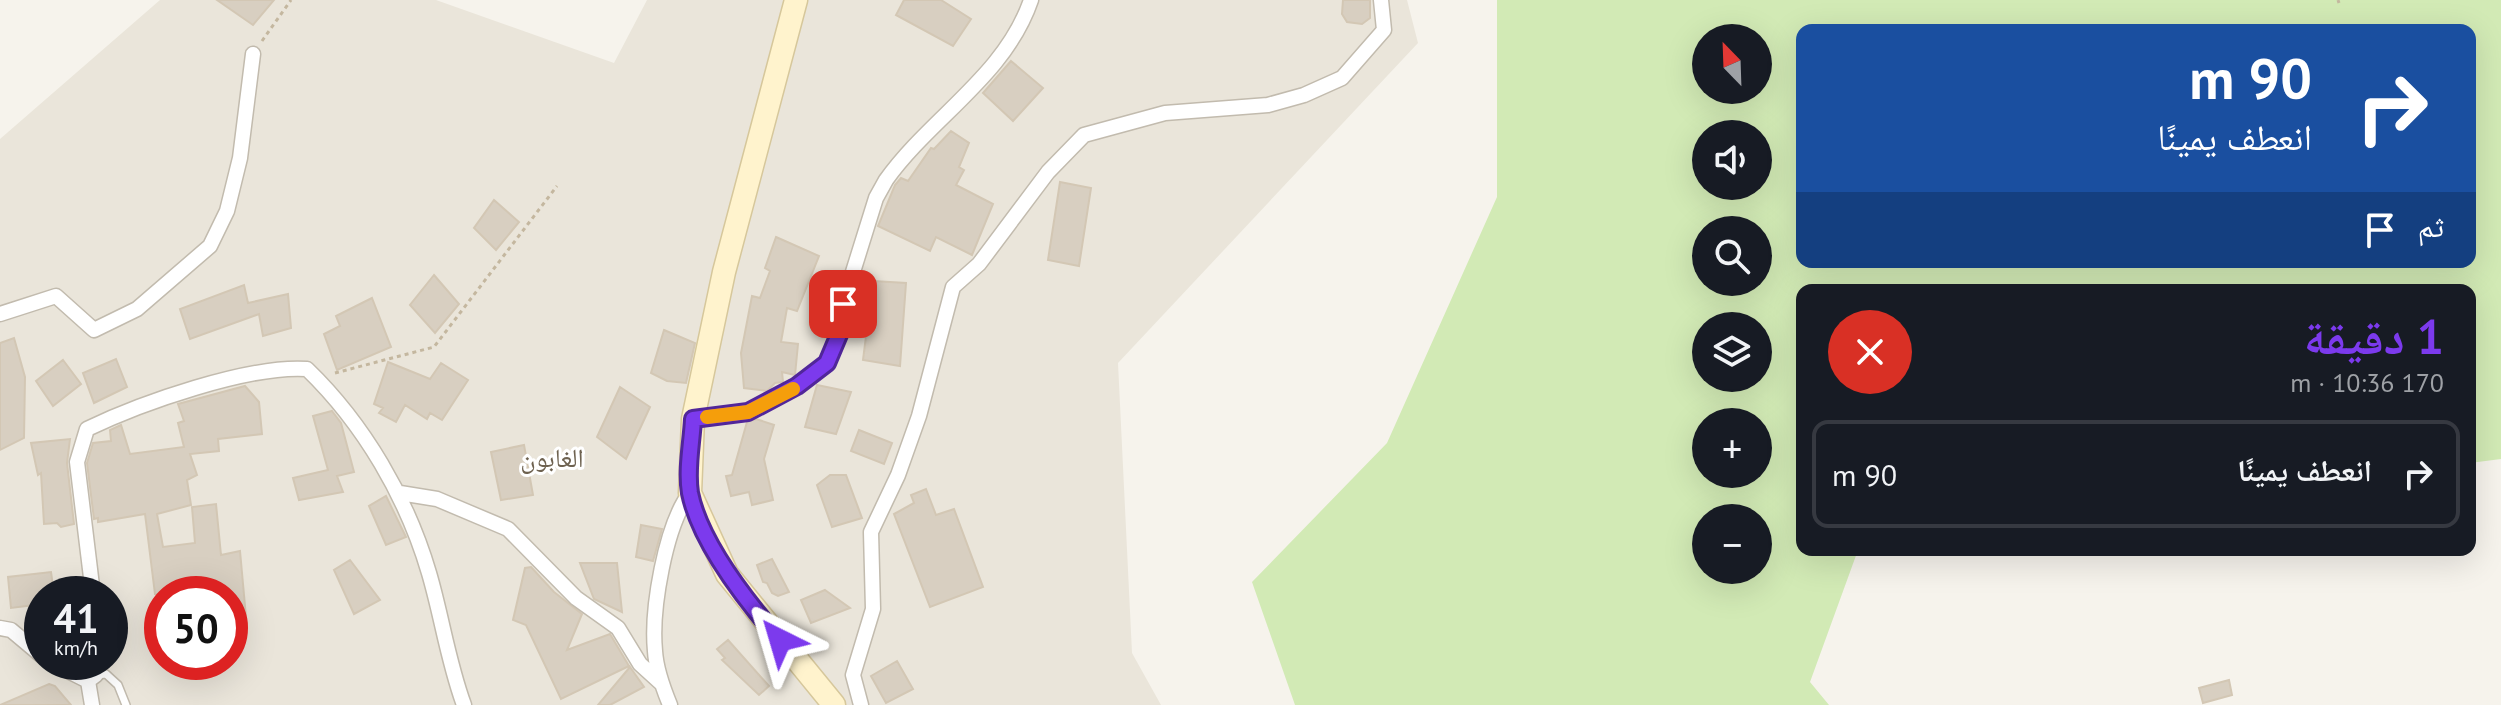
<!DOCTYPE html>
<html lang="ar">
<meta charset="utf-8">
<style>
:root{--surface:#171b24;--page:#20242c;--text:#f1f3f6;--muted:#9ea1a6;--line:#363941;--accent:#7c3aed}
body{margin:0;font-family:"PT Sans","Noto Naskh Arabic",sans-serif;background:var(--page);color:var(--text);direction:rtl;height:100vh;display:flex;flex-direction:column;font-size:30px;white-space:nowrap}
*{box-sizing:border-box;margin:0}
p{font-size:26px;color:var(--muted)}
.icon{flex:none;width:44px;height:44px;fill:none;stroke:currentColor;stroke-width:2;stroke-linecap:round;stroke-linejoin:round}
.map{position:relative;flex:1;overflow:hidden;direction:ltr}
.side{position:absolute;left:1796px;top:284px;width:680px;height:272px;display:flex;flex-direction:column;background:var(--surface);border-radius:16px;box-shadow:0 8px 32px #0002;direction:rtl}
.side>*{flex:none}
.guide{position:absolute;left:1796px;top:24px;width:680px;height:244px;border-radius:16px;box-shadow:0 8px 32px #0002;direction:rtl;background:#1a4fa0;color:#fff;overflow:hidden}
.needle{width:52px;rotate:337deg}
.fabs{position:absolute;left:1692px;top:24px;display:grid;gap:16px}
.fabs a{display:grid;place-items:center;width:80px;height:80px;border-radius:50%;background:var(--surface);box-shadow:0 8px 32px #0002;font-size:40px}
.speed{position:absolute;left:24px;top:576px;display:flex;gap:16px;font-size:40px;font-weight:700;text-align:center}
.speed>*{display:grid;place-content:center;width:104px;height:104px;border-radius:50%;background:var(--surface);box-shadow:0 8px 32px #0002;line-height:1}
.speed small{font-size:20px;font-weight:400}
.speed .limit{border:12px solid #d22;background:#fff;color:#111}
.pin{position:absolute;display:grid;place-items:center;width:68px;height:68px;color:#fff;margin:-34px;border-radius:16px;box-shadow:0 4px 12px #0006}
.me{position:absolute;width:88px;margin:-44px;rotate:320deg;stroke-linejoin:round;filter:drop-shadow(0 0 6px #0008)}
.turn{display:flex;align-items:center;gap:28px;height:168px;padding:0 32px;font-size:36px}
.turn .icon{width:104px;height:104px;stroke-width:2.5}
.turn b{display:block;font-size:56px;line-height:68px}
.then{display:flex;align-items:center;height:76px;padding:0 32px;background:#0003;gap:16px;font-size:30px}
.round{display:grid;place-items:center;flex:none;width:84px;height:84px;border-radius:42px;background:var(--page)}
.summary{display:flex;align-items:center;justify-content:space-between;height:136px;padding:0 32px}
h1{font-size:48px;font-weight:700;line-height:60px;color:var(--accent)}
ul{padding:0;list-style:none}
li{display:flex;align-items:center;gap:24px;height:108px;margin:0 16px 12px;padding:0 16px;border:4px solid var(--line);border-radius:16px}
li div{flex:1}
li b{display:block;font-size:30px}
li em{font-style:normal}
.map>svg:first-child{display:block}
</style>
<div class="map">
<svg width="2501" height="705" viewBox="0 0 2501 705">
<rect width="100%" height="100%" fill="#f6f3ec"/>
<path fill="#eae5da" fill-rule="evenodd" d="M160,0h276l178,63 33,-63h760l11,43 -300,320 14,290 29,52h-1161v-566zM42,594h68v68h-68zM162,594h68v68h-68z"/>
<path fill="#d2eab5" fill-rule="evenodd" d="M1497,0h1004v459l-31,4v-173h-668v260h56l-48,132 19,23h-534l-43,-123 135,-139 110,-246zM2470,30v232h-668v-232zM1706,38h52v52h-52zM1706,134h52v52h-52zM1758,230v52h-52v-52zM1758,326v52h-52v-52zM1758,422v52h-52v-52zM1758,518v52h-52v-52z"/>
<path fill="#d8cfc1" stroke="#d3c7b4" stroke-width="2" d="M217,0h57l-21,25z
M904,0h37l30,19 -18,27 -57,-31z
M1343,0h27v18l-8,6 -15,-2 -5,-8z
M1011,61l32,27 -30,33 -30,-28z
M951,131l18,12 -10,24 5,3 -8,15 37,19 -21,51 -36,-18 -6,14 -52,-25 17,-41 6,-7 7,3 23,-33 3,1z
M1060,182l31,6 -12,78 -31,-6z
M494,200l25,22 -23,28 -22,-22z
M776,237l43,19 -22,55 -10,-3 -6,34 17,2 -3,31 -13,-3 1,10 -8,1 -8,8 -23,-3 -3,-35 11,-57 8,2 10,-27 -5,-3z
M434,275l25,29 -24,29 -25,-28z
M873,281l33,2 -6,83 -37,-6z
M244,285l4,18 40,-9 3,34 -28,8 -4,-22 -69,25 -10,-30z
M372,298l19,49 -54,23 -13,-36 16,-8 -4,-10z
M664,330l31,13 -9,40 -19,-2 -16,-8z
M14,338l11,39 -1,61 -24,12v-107z
M116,359l11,28 -33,16 -11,-30z
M63,360l18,24 -28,22 -17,-25z
M388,362l42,17 11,-16 27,17 -26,40 -12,-7 -3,6 -22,-14 -9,17 -17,-9 4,-5 -9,-4z
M817,385l34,7 -15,42 -31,-7z
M245,386l14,16 3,32 -44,5 1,12 -29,3 7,21 -10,5 4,25 -34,9 6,33 32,-4 -3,-36 24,-3 5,51 19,-4 7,77 -13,1 -3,-35h-76l-10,-80 -47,8v-4l-4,1 -7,-56 6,-20 18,-2 -1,-11 11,-5 9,29 54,-7 -6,-24 6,-2 -6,-17z
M620,387l30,20 -24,52 -29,-22z
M332,411l9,12 13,49 -17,4 6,16 -44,8 -6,-22 35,-8 -15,-54z
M756,419l18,6 -10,34 9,41 -21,5 -3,-13 -18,4 -5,-20 6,-1 15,-53z
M859,430l33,13 -8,21 -33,-13z
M70,439l-3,24 7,61 -13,3 -4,-4 -13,1 -3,-51 -3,2 -7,-32z
M524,445l9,50 -32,5 -10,-48z
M830,475h16l16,43 -30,9 -15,-42z
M926,489l10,26 18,-6 29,78 -53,20 -36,-93 20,-11 -3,-8z
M386,496l20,41 -20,8 -17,-39z
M641,525l21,4 -9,32 -17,-4z
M772,559l17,33 -11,4 -6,-3 -5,-10 -4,-1 -6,-17z
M350,560l30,40 -26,14 -20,-44z
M580,563h37l5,49 -28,-13z
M531,567l23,25 28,22 -15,36 43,-16 19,32 -68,33 -35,-74 -13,-5 12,-52z
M51,572l3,22h-12v10l-31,4 -3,-31z
M825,590l25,18 -39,15 -10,-23z
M728,640l41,46 -10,9 -37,-35 3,-2 -8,-9z
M897,661l16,28 -27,14 -15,-27z
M630,667l14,20 -34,18h-12z
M2229,680l3,15 -29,8 -4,-15z
M49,684l6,2 16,19h-71z"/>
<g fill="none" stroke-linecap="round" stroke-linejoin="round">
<defs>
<path id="service" d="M96,675l10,-1 12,11 8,20"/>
<path id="minor" d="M0,314l56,-18 38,34 43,-21 73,-63 17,-35 13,-53 13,-104
M693,419l55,-7 49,-26 30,-23 16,-38v-21l33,-106 10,-18c45,-63 119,-104 145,-180
M400,493l37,6 71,30 68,69 42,30 22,36 22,20
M93,594l-16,-132 10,-33c54,-26 162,-64 220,-60 57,55 100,129 122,204 13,44 19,89 35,132
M0,628l11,2 31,26
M50,662l38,19 8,-6 1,-13
M88,681l4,24
M670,705c-7,-17 -14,-36 -15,-54 -4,-41 10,-125 35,-158
M861,705l-8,-30 20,-66 -2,-77 27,-57 21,-59 34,-129 26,-23 69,-92 36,-37 81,-22 103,-8 36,-10 38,-17 42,-48 -3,-30"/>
<path id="secondary" d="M796,0l-72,272 -31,147 -3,74 37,81 107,131"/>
</defs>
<use href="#service" stroke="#c2bbae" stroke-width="10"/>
<use href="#minor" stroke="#c2bbae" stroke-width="17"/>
<use href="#secondary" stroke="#d6c79b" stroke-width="25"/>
<path stroke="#c4b79f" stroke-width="3" stroke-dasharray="4 4" stroke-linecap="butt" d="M2338,0l1,3
M262,41l29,-41
M335,373l99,-26 123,-161"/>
<use href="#service" stroke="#fff" stroke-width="7"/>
<use href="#minor" stroke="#fff" stroke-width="14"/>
<use href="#secondary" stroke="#fff3cd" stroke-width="22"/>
</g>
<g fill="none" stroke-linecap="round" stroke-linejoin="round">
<defs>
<path id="route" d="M780,640c-33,-38 -80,-97 -90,-147 -4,-24 2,-51 3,-74l55,-7 49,-26 30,-23 16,-38v-21"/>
</defs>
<use href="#route" stroke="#51269a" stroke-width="20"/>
<use href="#route" stroke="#7c3aed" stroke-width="14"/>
<path stroke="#f59e0b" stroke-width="14" d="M707,417l41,-5 45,-23"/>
</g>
<g text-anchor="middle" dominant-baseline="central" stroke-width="6" stroke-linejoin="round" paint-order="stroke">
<g font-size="26" fill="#6e6250" stroke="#fff">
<text x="552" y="457">الغابون</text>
</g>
</g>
</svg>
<div class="fabs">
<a><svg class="needle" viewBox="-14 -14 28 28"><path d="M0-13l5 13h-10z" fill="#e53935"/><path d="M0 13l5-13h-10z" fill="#9ea1a6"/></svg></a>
<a><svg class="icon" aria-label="sound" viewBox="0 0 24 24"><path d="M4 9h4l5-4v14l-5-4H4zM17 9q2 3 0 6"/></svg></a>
<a><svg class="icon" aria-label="search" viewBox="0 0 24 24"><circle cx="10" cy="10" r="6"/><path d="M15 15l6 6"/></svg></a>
<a><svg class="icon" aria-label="layers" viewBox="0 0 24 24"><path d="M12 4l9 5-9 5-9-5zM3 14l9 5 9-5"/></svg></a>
<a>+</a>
<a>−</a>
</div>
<div class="speed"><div>41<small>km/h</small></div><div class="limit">50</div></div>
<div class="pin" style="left:843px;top:304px;background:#d93025"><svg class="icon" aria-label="arrive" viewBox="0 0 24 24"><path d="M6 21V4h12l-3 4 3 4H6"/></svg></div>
<svg class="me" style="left:780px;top:640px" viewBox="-20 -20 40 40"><path d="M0-17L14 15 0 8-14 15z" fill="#7c3aed" stroke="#fff" stroke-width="4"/></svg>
<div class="guide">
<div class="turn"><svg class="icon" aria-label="right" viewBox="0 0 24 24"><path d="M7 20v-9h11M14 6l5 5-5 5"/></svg><div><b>90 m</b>انعطف يمينًا</div></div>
<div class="then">ثم<svg class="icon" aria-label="arrive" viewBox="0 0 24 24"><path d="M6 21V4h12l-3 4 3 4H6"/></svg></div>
</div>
<section class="side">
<div class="summary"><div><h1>1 دقيقة</h1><p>170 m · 10:36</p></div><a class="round" style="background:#d93025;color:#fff"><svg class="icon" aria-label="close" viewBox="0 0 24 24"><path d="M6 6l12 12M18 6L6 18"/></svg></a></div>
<ul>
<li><svg class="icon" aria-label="right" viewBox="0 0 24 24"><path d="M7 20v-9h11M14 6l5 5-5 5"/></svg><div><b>انعطف يمينًا</b></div><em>90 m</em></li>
</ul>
</section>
</div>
